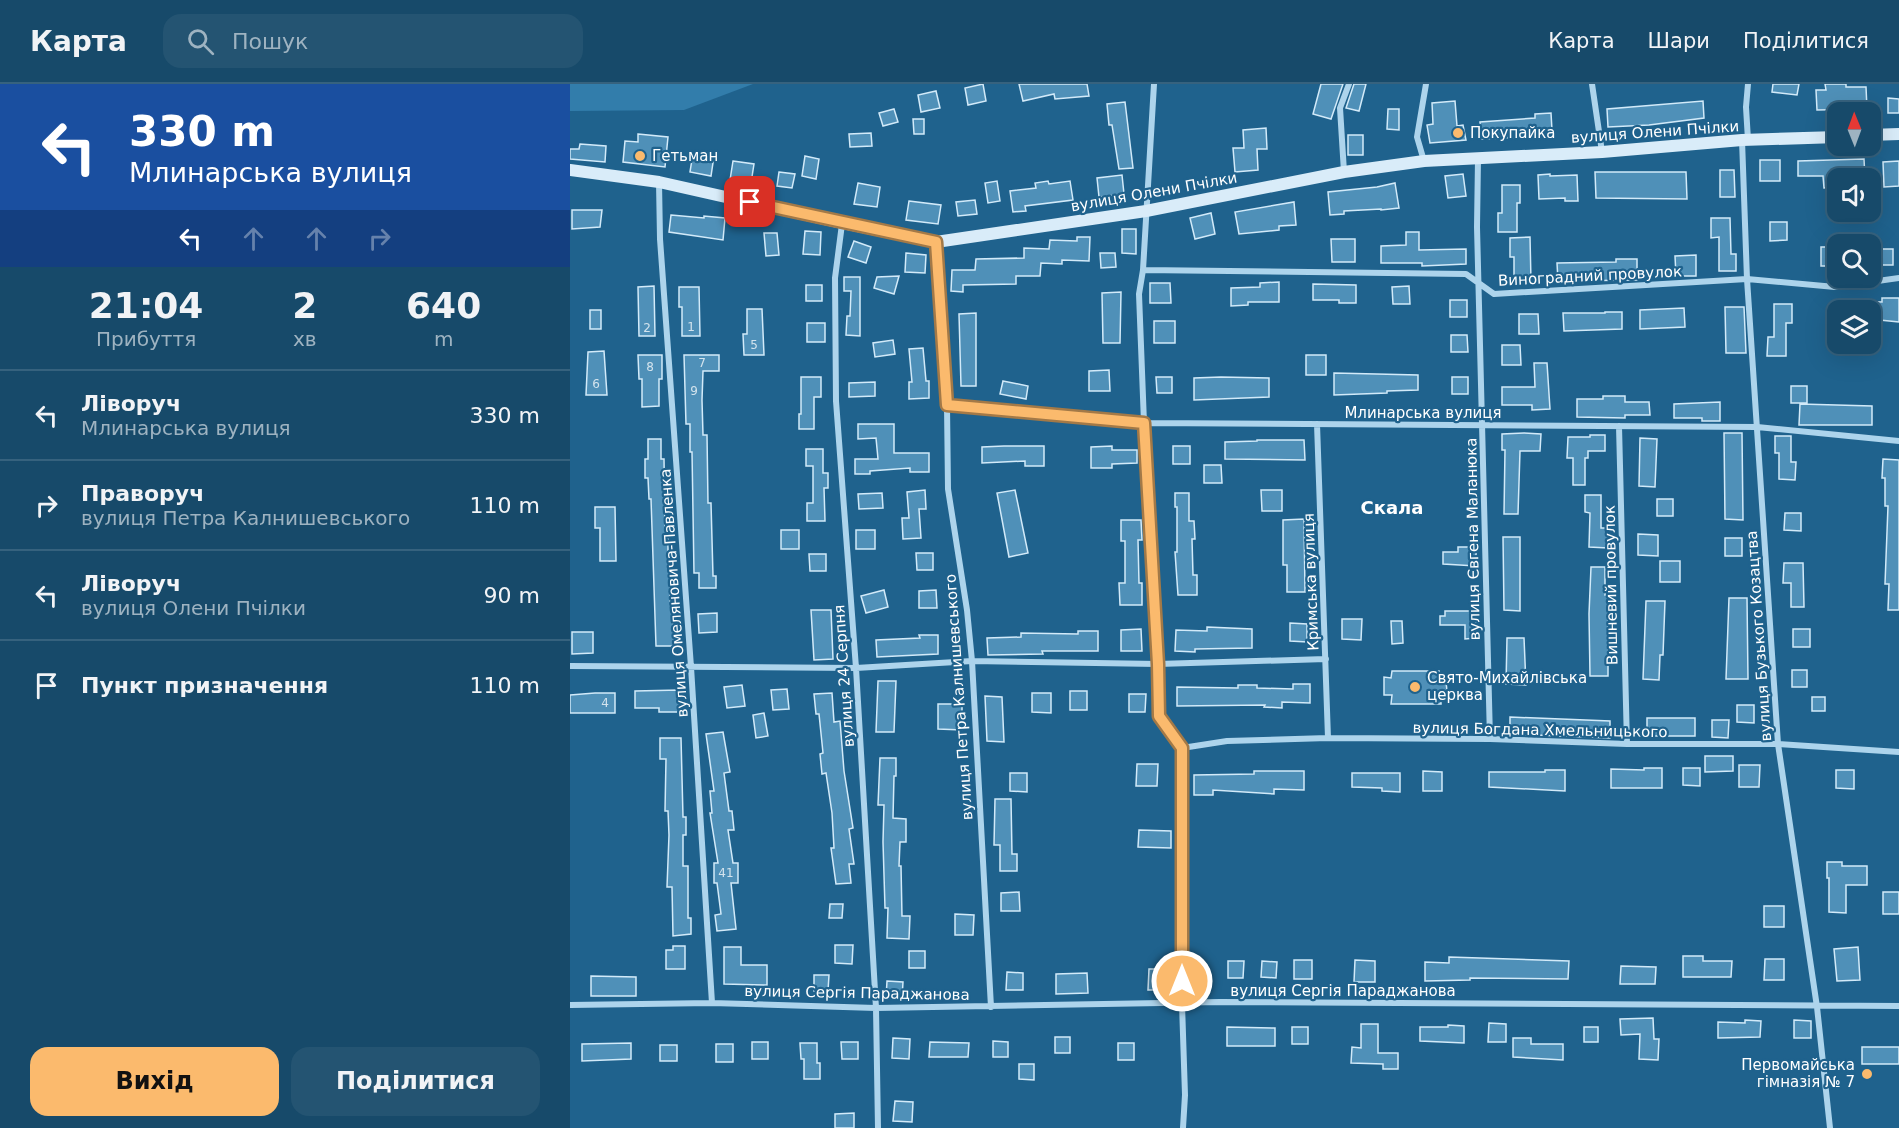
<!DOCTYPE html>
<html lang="uk">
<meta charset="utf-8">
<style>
:root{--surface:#174a6a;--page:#245472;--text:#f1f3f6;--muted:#9eb3c1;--line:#36627e;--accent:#fbba6d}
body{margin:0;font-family:"DejaVu Sans",sans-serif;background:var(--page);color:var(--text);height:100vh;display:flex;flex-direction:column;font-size:22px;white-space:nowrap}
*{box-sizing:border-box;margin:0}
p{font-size:20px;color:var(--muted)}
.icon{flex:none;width:33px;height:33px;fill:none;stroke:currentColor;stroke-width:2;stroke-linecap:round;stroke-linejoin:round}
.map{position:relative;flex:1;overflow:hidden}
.sheet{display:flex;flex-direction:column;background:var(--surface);width:570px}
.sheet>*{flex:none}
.guide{background:#1a4fa0;color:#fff;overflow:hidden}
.needle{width:39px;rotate:359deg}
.fabs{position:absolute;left:1257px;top:18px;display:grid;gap:12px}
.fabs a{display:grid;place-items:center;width:54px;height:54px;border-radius:12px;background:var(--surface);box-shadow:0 6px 24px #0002,0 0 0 2px var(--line);font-size:30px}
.pin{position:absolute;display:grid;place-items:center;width:51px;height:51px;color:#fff;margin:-26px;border-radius:12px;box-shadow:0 3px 9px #0006}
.me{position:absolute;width:66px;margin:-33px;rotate:0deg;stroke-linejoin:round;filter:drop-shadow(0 0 4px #0008)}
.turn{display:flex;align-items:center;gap:21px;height:126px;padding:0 30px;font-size:27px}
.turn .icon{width:78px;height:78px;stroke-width:2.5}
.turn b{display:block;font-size:42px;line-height:51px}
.lanes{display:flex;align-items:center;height:57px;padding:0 30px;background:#0003;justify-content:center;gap:30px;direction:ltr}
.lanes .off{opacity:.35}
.eta{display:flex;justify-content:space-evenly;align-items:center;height:102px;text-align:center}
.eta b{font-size:36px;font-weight:700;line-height:42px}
.primary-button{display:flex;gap:12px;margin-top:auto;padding:12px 30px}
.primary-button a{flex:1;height:69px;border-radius:18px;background:var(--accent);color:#111;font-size:24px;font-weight:700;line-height:69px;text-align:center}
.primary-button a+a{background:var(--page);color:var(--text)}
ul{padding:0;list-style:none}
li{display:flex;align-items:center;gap:18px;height:90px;padding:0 30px;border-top:2px solid var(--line)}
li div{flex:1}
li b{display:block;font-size:22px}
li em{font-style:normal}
header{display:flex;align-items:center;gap:36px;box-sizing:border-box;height:84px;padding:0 30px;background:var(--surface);border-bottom:2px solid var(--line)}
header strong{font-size:28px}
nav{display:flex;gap:33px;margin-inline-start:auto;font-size:21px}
.search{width:420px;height:54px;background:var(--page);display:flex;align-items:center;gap:15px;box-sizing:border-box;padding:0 21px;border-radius:18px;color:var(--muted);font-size:22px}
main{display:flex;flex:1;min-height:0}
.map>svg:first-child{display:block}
</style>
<header>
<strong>Карта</strong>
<div class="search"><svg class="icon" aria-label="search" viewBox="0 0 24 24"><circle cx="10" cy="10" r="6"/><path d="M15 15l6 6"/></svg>Пошук</div>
<nav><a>Карта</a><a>Шари</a><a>Поділитися</a></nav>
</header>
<main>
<section class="sheet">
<div class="guide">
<div class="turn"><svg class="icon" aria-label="left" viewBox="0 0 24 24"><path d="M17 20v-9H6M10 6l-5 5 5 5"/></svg><div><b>330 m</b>Млинарська вулиця</div></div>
<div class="lanes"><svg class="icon" aria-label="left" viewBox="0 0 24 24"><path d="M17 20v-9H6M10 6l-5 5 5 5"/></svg><svg class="icon off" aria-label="ahead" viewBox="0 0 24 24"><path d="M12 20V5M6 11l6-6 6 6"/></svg><svg class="icon off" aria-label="ahead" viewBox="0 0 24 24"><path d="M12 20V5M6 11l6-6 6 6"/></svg><svg class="icon off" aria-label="right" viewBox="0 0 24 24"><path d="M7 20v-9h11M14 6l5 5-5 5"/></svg></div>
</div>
<div class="eta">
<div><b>21:04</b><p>Прибуття</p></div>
<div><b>2</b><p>хв</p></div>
<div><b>640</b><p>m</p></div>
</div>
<ul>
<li><svg class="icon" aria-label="left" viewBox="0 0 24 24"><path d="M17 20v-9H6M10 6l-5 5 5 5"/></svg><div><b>Ліворуч</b><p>Млинарська вулиця</p></div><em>330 m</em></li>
<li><svg class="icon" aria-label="right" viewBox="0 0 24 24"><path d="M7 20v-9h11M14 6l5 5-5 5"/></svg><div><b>Праворуч</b><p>вулиця Петра Калнишевського</p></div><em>110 m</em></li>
<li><svg class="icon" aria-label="left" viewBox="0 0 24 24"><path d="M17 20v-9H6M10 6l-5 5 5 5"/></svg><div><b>Ліворуч</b><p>вулиця Олени Пчілки</p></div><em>90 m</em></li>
<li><svg class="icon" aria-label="arrive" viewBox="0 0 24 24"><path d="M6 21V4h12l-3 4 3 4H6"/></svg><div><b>Пункт призначення</b></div><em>110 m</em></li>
</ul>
<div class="primary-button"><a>Вихід</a><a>Поділитися</a></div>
</section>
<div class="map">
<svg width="1329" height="1044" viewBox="0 0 1329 1044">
<rect width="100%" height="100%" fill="#1f628d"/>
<path fill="#327dab" d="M0,0h183l-69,26 -114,1z"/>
<path fill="#4f90b8" stroke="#d2eaf9" stroke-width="1.5" d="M413,0l3,17 -18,4 -3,-17z
M449,0h68l2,12 -34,3 -1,-5 -31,7z
M751,0h22l-12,35 -18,-5z
M784,0h12l-7,27 -13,-3z
M1203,0h26l-2,11 -25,-3z
M1255,0h21v3h20l1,22 -50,1 -1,-20h10z
M366,7l4,17 -19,4 -3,-17z
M1318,14l11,1v14h-11z
M885,17l2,25 6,-1 3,15 -36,3 -3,-18 6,-1 -1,-21z
M1133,17l1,17 -55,7 -41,2 -1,-18z
M555,18l8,66 -14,1 -7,-44h-3l-2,-21z
M324,25l4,13 -15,4 -4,-13z
M818,25h11v21l-12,-1z
M981,29l1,17 -26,2v5l-45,2 -1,-17 55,-4v-4z
M343,35h11v15h-10z
M696,44l1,21h-10l1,21 -23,2 -2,-24h11l-1,-18z
M301,49l1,13 -22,1 -1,-13z
M68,50l30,3 -3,30 -42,-5 2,-21 13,1z
M778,51h15v20h-15z
M10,60l26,2 -1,16 -35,-3v-10h9z
M123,69l21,3 -3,20 -21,-4z
M235,72l14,3 -3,20 -14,-3z
M1294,75l1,19h-27v9l-14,1 -1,-12h-25v-15z
M1190,76h20v21h-20z
M163,77l21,3 -3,19 -21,-3z
M1329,77v25l-15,1 -1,-25z
M1150,86h14l1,27h-15z
M209,88l16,2 -3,14 -15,-2z
M1025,88h91l1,27 -91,-1z
M893,90l3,22 -18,2 -3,-22z
M980,90v2l27,-1 1,26h-13v-3l-26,1 -1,-24z
M552,91l2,19 -25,3 -2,-19z
M427,97l3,20 -12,2 -3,-20z
M478,97l1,3 21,-3 3,19 -48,6 1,5 -13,1 -3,-21 26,-3 -1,-5z
M288,99l22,4 -3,20 -23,-3z
M825,99l4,25 -18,2v-1l-37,2v3l-14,1 -2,-23 49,-5z
M932,101h18v18h-3v29h-19v-19h4z
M405,116l2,14 -19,2 -2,-14z
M339,117l32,4 -3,19 -32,-4z
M724,118l2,23 -17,1v4l-40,4 -4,-22z
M2,126h30l-2,17 -28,2z
M641,129l4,21 -20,5 -5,-21z
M101,131l33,3v-2l21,2 -2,22 -54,-8z
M1141,134h19l1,36h5v17h-17v-34l-8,1z
M1200,138h17v18l-17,1z
M552,145h14v25l-14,-1z
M235,147l16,1 -1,23 -17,-1z
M836,148h13v18l47,-1v15l-44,2v-3h-41v-17l25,-1z
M194,149h13l2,22 -13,1z
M507,153h13l-1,24 -27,-1v4l-21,-1 -1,13h-24v8l-53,1v7l-12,-1 1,-21h23l1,-11 48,-1v-10l25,1 1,-9 27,1z
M960,153l1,44h-17v-24h-4v-19z
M761,155h24v23h-23z
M284,157l17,6 -5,16 -18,-6z
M1251,163h17v19h-17z
M1308,165h15v16h-15z
M336,169l20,2 -1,18 -20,-1z
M530,169h15l1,14 -15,1z
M1126,171v21h-20l-1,-20z
M1046,175h21v21l-79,1 -1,-18 59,-1z
M329,192l-5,18 -20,-6 3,-11z
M274,193h16v59l-14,-1 1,-19h3l1,-25h-7z
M709,198v20h-31v3l-17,1v-18l29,-1v-4z
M580,199h20l1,20h-21z
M743,200l43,1v18h-17v-3h-26z
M236,201h16v16h-16z
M84,202l1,50h-16l-1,-49z
M839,202l1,18h-17l-1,-17z
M109,203h20l1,49h-18v-29h-3z
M551,208l-1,51h-17l-1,-50z
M1312,214h17v24l-29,-3v-9h-14v-9l26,1z
M880,216h17v17h-17z
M1204,220h18v19h-6v33h-19l1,-19h6z
M1155,223h19l2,46h-20z
M1114,224l1,19 -45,2v-19z
M177,225h15l2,46h-20l-1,-21h4z
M20,226h11v19h-11z
M1035,228h17v17l-58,2 -1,-18h42z
M406,229v73h-15l-2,-72z
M949,230h19l1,20h-20z
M584,237h21v22h-21z
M237,239h18v19h-18z
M881,251h16l1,17h-17z
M323,256l2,14 -20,3 -2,-14z
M932,261h18l1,20h-19z
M353,264l3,33h3v17l-20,1v-17h3l-3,-33z
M34,267l3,44h-21l2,-43z
M68,271h24v24h-3v27l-17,1v-28h-3z
M114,271h35v16h-16l-1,29 1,35h4l1,68h3l2,73h3v12h-17v-15h-5l-2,-121h-2v-28h-4z
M736,271h20v20h-20z
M964,279h13l3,46 -18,1v-5h-30v-18h33z
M539,286l1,21h-21v-20z
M764,289l84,2v15l-31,1v2l-53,2z
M231,293h20v20h-7v32h-15v-15h2z
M586,293h16v16h-15z
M651,293l48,1v19l-75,3v-22z
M882,293h16v17h-16z
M433,297l25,5 -2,13 -26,-5z
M305,298v14l-26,1v-14z
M1221,302h16v17h-16z
M1033,312h22v6h24l1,13h-25v3l-48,-1v-18h26z
M1150,318v19h-18v-3h-28v-14z
M1230,320l72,2v19h-73z
M288,340h36v29h35v19h-19v-4l-40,3v3h-15v-15h23l-2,-21 -18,1z
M954,349l17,1 -1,17h-20l-2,63h-14l1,-64h-3v-16z
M1154,349h18l1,87 -18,-1z
M1020,351h15v16h-17v7h-3v27h-12v-27h-6l1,-21h22z
M1205,352h16v26h5l-1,18 -16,-1v-26h-4z
M1070,354l17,1 -2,48 -16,-1z
M78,355h13v20h3l1,70h3v24h2v48h2l2,45h-18l-5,-147h-2l-1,-21h-3v-19h3z
M687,356h47l1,20 -80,-1v-17l32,-1z
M434,362h40v20h-19v-5l-43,2v-16z
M542,362v4h25v13l-25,1v4h-21v-21z
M603,362h17v18h-17z
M236,365h17v24h5v15h-4l1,33h-18v-18h6v-37h-7z
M1313,375l16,1v150h-11l1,-26h-4l3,-78h-3v-28h-3z
M634,381h17l1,18h-18z
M355,406l1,19h-7l2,29 -18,1 -1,-21h7l-2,-26z
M445,406l13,63 -19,4 -12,-64z
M691,406h21v21h-20z
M312,409l1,15 -24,1 -1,-15z
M605,409h14v28h5l1,18h-3l1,36h4v20h-19l-3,-43h2v-45h-2z
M1015,411h16v33h7v20l-19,-1 1,-34 -5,-1z
M1087,415h16v17h-16z
M25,423h20l1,54h-16v-33h-5z
M1215,429h16v18l-17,-1z
M734,435l1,73h-18v-27h-4v-45z
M551,436h20l1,20h-4l1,43h3v22h-22l-1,-22h6v-42h-4z
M211,446h18v19h-18z
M286,446h19v19h-19z
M1068,450l20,1v21l-20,-1z
M933,453h17v74l-16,-1z
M1155,454h17v18h-17z
M888,463h18v19l-33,-2v-12h15z
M346,469h17v17h-16z
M239,470h17v17h-16z
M1090,477h20v21h-20z
M1214,479h19l1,44h-13v-24h-8z
M1021,483h14v28h3v81h-18l-1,-62z
M314,506l4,17 -22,6 -5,-17z
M366,506l1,18h-18v-17z
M1159,514h18l1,81h-22z
M1076,517h19l-2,54h-3l-1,25 -16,-1z
M241,526h20l2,49 -19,1z
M875,527h31v27l-11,1v-14h-25v-9h5z
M147,529v19l-18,1 -1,-19z
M772,535h20l-1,21 -19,-1z
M821,537h11l1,22 -11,1z
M720,539l17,1v18l-17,-1z
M637,543l45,2v19l-57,1v3l-20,-1 1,-21 31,1z
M571,545l1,22h-21v-21z
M1223,545h17v18h-17z
M508,547h20v20h-56l1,3 -55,1 -1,-17 34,-1v-4l57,1z
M2,548h21v21l-21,1z
M349,551h19v19l-61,3 -1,-17 44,-2z
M937,554h17l2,47 -20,-1z
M1222,586h15v17h-15z
M822,587h47v7l7,4 1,9 -6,5v8h-50l1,-9h-8v-18l7,1z
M308,597h18l-2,51h-18z
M723,600h17v19l-28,-1v6l-18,-1 1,-2 -88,1v-19l61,1v-3h19v3l36,1z
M172,601l3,21 -18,2 -3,-21z
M217,605l2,20 -16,1 -2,-20z
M110,606v22h-21v-4h-24v-17z
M500,607h17v19h-17z
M25,609h20v20h-45v-18z
M262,609l2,29 6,-1 4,50 9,57 -4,1 5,35h-5l2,19 -15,1 -5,-36h3l-2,-35 -6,-40 -4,1 -2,-20 3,-1 -4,-39h-3l-2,-20z
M462,609h19v20l-19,-1z
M559,610h17l-1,18h-16z
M415,612l17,1 2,45 -17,-1z
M1242,613h13v14h-13z
M368,620h24v26l-24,-1z
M1167,621h17v18l-17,-1z
M194,629l4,23 -12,2 -3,-23z
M940,633l100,4v17l-100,-4z
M1077,634h48v18h-48z
M1142,636h17l-1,18 -16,-1z
M153,648l7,40 -6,1 5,38h3l2,19h-6l5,33h5v20h-7l5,46 -19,2 -2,-16 6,-1 -4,-31h-3v-20h4l-8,-50h2l-2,-22h4l-8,-57z
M90,654h21l2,79h3v18h-3v31h5v52h3v16l-18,2 -1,-49h-5l2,-52 -1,-24h-3l1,-52h-6z
M1135,672h28v15l-28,1z
M310,674h16v18h-2l-1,42 13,1v23h-6l-1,24h2l1,50h8l-1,23 -22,-1 1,-30h-3l-2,-66 1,-37h-6z
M567,680h21l-1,22h-21z
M1169,681h21l-1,22h-20z
M1074,684h18v20h-51v-19l33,1z
M1113,684h17v18l-17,-1z
M975,686h20v21l-76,-4v-15h56z
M1266,686h18v19l-18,-1z
M684,687h50v19l-30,-1v5l-61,-4v5h-19v-20l60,-1z
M853,687l19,1v19h-19z
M440,689h17v19l-17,-1z
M782,689h48v19l-18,-1v-3l-30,-1z
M425,715h16l1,55h5v17h-17v-26h-6z
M569,746l32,1v17l-33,-1z
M1257,778h15v4h25v19h-21v28l-17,-1v-34h-2z
M449,808l1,19h-19v-18z
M1313,808h16v22h-16z
M260,820h13l-1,14h-13z
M1194,822h20v21h-20z
M385,830l19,1 -1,20h-18z
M265,861h18l-1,19 -17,-1z
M103,862h12v23h-19v-19h7z
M154,863h17v18h26v20l-43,-1z
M1288,863l2,33 -23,1 -3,-32z
M339,867h16v17h-16z
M1113,872h20v5h29l-1,16h-48z
M879,873l120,4 -1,18 -98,-1v2l-45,1v-19l24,1z
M1195,875h19v21h-20z
M724,876h18v19h-18z
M785,876l20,1v21h-21z
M658,877h16l-1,17h-15z
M692,877l15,1 -1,16 -15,-1z
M1051,882l35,1 -1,17h-35z
M579,885h19v21h-20z
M437,888l16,1v17h-17z
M517,889l1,20 -32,1v-20z
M244,891h15l-1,16h-14z
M21,892l45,1v19h-45z
M317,897l16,1 -1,17 -16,-1z
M1083,934l1,21h5l-1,21 -19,-1 1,-25 -19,1 -1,-16z
M1175,936l16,1 -1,16 -42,1v-16l27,1z
M1224,936l17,1v17h-17z
M919,939l17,1v18h-18z
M791,940h17v29h20v16h-15v-5l-32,-1 1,-16 9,1z
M878,941l16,1v17l-44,-2v-14h28z
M657,943l48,1v18h-48z
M722,943h16v17h-16z
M1014,943h14v15h-14z
M485,953h15v16h-15z
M323,954l17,1 -1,20 -17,-1z
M943,954h18v6h32v16l-50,-3z
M423,957l15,1v15h-15z
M182,958h16v17h-16z
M271,958h17v17h-16z
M360,958l39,1 -1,14h-39z
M61,959v16l-49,2v-17z
M230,959h17v20h3v16h-16v-20h-3z
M548,959h16v17h-16z
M146,960h17v18h-17z
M90,961h17v16h-17z
M1292,963h37v17h-37z
M449,980h15v16l-15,-1z
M325,1017l18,1 -1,20 -19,-1z
M284,1029v15h-19v-14z"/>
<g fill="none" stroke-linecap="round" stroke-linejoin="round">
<path stroke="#add4ec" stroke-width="6" d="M584,0l-11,186 -4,24 5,129 14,241 1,52 23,32v256l3,91 -2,33
M1022,0l10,68
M1178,0l-2,23 2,33
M1172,56l5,139 31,465 39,263 13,121
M908,75l-1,68 13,512
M854,77l-7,-24 9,-53
M774,88l-4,-64 9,-24
M89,98l1,57 31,428 21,336
M272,140l-7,54 1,123 20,267 20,340 2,120
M366,158l11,163 1,84 19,121 5,51 19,346
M573,186l323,4 28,20 253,-15 88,8 64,-9
M377,321l197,18 613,4 142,14
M747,340l11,314
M1049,342l8,318
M0,582l286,2 116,-7 186,3 168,-5
M612,664l45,-7 101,-3 162,1 137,5h151l121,8
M0,921l142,-2 164,5 344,-6 679,4"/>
<path stroke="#d9ecf9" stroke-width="12" d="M1300,51l29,-1
M0,86l89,12 183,41 94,19 210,-31 198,-39 80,-11 178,-9 140,-12 96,-3"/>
</g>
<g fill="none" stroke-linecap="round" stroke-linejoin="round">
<defs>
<path id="route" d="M180,118l186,40 11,163 197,18 14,241 1,52 23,32v233"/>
</defs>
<use href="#route" stroke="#a37947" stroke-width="15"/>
<use href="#route" stroke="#fbba6d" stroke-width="10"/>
</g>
<g fill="#fbba6d" stroke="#1f628d" stroke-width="2">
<circle cx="888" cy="49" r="6"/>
<circle cx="70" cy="72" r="6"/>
<circle cx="845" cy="603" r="6"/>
<circle cx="1297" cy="990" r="6"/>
</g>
<g text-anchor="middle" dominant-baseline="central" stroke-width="4.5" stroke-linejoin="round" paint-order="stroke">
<g font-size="12" fill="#d3e3ed">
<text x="121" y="243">1</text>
<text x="77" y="244">2</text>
<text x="184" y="261">5</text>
<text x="132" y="279">7</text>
<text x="80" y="283">8</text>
<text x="26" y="300">6</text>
<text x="124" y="307">9</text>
<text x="35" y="619">4</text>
<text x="156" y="789">41</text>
</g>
<g font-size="15" fill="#fff" stroke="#1f628d">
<text transform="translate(1085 48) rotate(-4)">вулиця Олени Пчілки</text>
<text transform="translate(584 108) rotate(-10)">вулиця Олени Пчілки</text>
<text transform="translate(1020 192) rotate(-3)">Виноградний провулок</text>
<text x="853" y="329">Млинарська вулиця</text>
<text transform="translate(903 455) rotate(-91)">вулиця Євгена Маланюка</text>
<text transform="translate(741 498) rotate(-92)">Кримська вулиця</text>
<text transform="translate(1041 501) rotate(-91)">Вишневий провулок</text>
<text transform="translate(104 509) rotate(-94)">вулиця Омеляновича-Павленка</text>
<text transform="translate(1189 552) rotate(-94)">вулиця Бузького Козацтва</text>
<text transform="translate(274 592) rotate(-94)">вулиця 24 Серпня</text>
<text transform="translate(389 613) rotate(-94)">вулиця Петра Калнишевського</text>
<text transform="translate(970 646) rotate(1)">вулиця Богдана Хмельницького</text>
<text x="773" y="907">вулиця Сергія Параджанова</text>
<text transform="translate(287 909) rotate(1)">вулиця Сергія Параджанова</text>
</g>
<g font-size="15" fill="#fff" stroke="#1f628d" text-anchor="start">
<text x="900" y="49">Покупайка</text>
<text x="82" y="72">Гетьман</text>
<text x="857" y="594">Свято-Михайлівська<tspan x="857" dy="17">церква</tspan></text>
<text x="1285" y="981" text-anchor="end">Первомайська<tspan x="1285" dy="17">гімназія № 7</tspan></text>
</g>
<g font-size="18" font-weight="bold" fill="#fff" stroke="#1f628d">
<text x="822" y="423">Скала</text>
</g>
</g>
</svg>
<div class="fabs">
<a><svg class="needle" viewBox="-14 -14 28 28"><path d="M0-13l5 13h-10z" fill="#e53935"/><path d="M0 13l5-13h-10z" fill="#9eb3c1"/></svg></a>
<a><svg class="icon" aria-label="sound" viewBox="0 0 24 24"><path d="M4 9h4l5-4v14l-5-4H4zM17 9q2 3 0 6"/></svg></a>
<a><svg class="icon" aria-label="search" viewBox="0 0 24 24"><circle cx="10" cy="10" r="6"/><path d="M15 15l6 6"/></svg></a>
<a><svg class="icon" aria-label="layers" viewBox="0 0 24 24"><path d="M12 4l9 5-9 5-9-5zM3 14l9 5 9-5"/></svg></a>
</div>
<div class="pin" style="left:180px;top:118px;background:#d93025"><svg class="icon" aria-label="arrive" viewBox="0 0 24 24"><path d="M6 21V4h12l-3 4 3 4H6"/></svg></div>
<svg class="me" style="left:612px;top:897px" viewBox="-20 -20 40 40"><circle r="17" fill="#fbba6d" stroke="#fff" stroke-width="3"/><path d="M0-11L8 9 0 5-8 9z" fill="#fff"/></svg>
</div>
</main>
